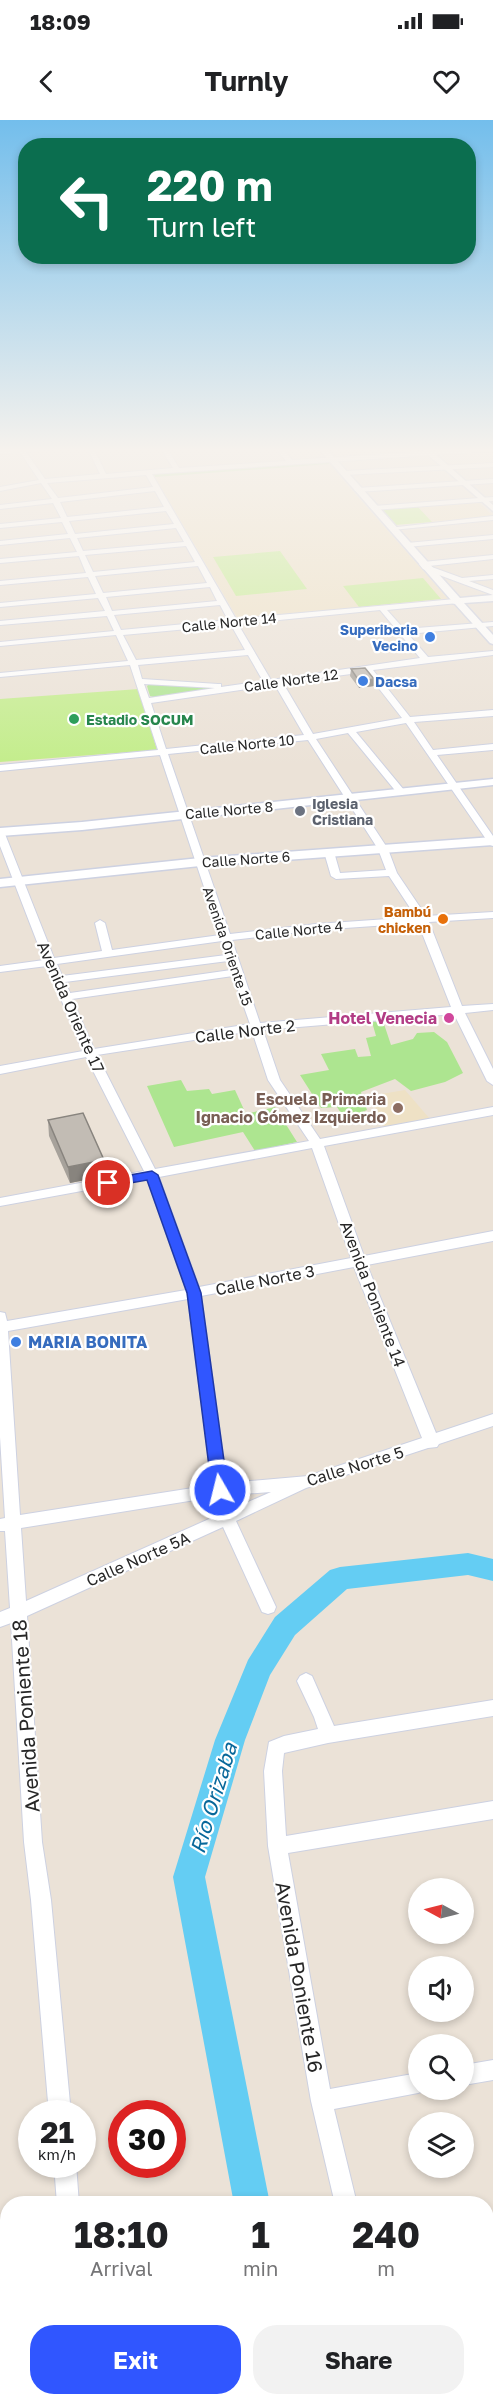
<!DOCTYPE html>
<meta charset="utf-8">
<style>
:root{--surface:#fff;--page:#f2f2f2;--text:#202124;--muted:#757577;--accent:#3056ff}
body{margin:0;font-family:"Golos Text",sans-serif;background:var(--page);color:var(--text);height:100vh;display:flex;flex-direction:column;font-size:22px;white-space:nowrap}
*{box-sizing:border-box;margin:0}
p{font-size:20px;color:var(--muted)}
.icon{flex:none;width:33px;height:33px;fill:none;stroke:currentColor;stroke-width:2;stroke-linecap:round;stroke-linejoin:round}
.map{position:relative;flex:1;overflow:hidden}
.side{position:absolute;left:0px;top:2076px;width:494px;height:210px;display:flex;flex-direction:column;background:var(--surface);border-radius:24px 24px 0 0;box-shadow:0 3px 9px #0003}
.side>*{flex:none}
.top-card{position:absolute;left:18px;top:18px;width:458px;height:126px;border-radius:24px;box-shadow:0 3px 9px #0003;background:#0b6e4f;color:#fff;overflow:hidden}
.needle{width:39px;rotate:277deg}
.tools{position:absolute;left:408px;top:1758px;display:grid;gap:12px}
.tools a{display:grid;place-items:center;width:66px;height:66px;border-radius:50%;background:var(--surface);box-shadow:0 3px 9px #0003;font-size:30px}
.speed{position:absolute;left:18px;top:1980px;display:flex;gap:12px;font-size:30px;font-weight:700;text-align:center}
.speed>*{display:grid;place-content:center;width:78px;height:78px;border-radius:50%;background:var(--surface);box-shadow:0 3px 9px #0003;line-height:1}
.speed small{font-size:15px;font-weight:400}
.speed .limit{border:9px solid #d22;background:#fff;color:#111}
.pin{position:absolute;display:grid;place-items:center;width:51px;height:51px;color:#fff;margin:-26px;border:3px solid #fff;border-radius:50%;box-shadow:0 2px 6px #0007}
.me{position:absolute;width:66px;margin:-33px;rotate:352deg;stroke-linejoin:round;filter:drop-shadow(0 0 4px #0008)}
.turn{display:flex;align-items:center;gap:21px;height:126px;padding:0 30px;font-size:27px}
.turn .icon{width:78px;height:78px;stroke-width:2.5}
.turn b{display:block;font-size:42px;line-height:51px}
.eta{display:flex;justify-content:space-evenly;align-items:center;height:102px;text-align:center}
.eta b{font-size:36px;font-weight:700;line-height:42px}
.button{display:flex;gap:12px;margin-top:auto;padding:12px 30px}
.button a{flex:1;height:69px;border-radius:24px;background:var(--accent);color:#fff;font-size:24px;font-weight:700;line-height:69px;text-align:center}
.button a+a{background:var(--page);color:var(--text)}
.status{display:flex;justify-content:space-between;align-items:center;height:42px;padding:0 30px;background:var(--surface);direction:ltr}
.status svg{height:16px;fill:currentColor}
header{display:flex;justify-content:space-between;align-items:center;height:78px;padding:0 30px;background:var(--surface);font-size:27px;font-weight:700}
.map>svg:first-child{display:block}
</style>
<div class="status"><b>18:09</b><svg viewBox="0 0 49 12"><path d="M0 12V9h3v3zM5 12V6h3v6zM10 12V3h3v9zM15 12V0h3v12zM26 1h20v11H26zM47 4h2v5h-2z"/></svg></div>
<header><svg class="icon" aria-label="back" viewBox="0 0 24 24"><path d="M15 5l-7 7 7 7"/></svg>Turnly<svg class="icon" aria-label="heart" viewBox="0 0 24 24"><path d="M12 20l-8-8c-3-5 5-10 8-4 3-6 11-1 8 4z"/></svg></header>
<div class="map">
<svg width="493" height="2286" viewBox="0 0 493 2286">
<rect width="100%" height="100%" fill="#ebe2d7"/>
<path fill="#eee1c5" d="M330,344l11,14 107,121 -210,20 -83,-142z
M478,382l15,14 -61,6 -14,-15z
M405,970l25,29 -45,9 -16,-32z"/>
<path fill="#ade590" d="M327,341l3,3 -175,13 -2,-4z
M150,563l58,5 3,1 -54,9 -7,-2 -3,-10z
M383,901l8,24 22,-6 4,-6 17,-1 13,10 16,31 -18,9 -34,9 -16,-12 -34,13 6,18 -5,2 3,9 -17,3 -11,-17 -16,1 -21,-33 29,-5 -8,-16 34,-5 3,8 13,-1 -5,-18 10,-2 -4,-14z
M181,960l6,11 22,-2 3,5 23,-4 11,24 29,-7 22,35 -42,9 -12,-19 -69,15 -27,-61z
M299,2279h66l1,7h-65z"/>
<path fill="#c3ed8b" d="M418,387l14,15 -37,3 -14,-15z
M280,431l27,38 -71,7 -23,-39z
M423,458l18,21 -82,8 -16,-21z
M139,569l18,61 -157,12v-63z"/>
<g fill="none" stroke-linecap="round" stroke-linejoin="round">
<path fill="#64cdf3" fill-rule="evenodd" d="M468,1433l25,6v22l-25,-6 -121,14 -52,46 -25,40 -25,65 -40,137 65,327h-36l-61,-327 42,-137 33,-80 27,-43 55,-47 10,-3z
M224,2278h44l-4,8h-43z"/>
<defs>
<path id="minor" d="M17,327h53l-44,5 19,27 55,-5 -13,-27h6l13,27 67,-6 -13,-21h6l13,21 107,-7 -11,-14h6l11,13 201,-13v4l-341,23 84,145 219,-20h3v4l-71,7 17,19 89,-7v4l-85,8 20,23 65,-6v4l-120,15 37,47 83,-7v6l-79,6 19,28 60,-6v6l-56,5 56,81v10l-3,-1 -84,-122 -50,9 48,58 2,2 -5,3 -3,-1 -50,-61 -32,6 72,110 9,24 29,43 67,-4v6l-64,4 33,84 31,-2v6l-28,3 28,56v16l-6,-4 -33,-67 -191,16 17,50 40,59 173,-32v8l-169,31 40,110 129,-25v10l-126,24 69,168 57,-19v12l-54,18 -2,3 -9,1 -122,40 -70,33 40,86 -2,5 -6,2 -6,-2 -39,-85 -196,89 15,226 9,58 20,214h-22l-18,-214 -7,-58 -13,-219 -11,4v-15l10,-4 -5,-77h-5v-12l5,-1 -5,-81v-125l5,1 2,8 179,-31 -39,-111 -147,27v-8l144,-27 -58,-114 -86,17v-8l83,-15 -36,-85 -47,6v-6l44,-6 -44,-114v-15l5,3 49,124 48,-7 -7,-28 5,-3 5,3 7,27 108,-15 -60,-180 -160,16v-6l158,-15 -28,-85 -130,12v-4l128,-12 -12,-26 -116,11v-4l114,-11 -7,-15 -107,9v-4l105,-10 -7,-13 -98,9v-4l96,-9 -8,-17 -88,8v-4l86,-8 -7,-17 -79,7v-4l77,-7 -7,-14 -70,7v-4l68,-7 -6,-12 -62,6v-4l61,-6 -8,-15 -53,6v-4l52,-6 -11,-16 -41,8v-4l39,-7 -19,-28 -20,2v-4l18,-1zM146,355l7,12 -95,11 -11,-15zM155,371l9,16 -97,10 -7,-15zM166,391l8,13 -99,10 -6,-13zM176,408l8,14 -101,9 -6,-13zM186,426l9,16 -102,10 -8,-17zM198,446l9,17 -104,10 -8,-17zM210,467l7,14 -105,10 -6,-14zM220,485l8,15 -107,10 -7,-15zM380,490l40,48 -149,22 -33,-56zM231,505l14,25 -109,10 -13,-25zM248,535l15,26 -42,6v-3h-3l-76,-5 -4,-14zM366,552l36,46 -89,16 -30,-51zM144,564l71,4 -66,10zM275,565l29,50 -138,14 -15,-46zM308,620l70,109 8,21 -46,3 -6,-21 -5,-3 -5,3 7,24 5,3 53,-3 27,41 -100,7 -86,10 -62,-180zM418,803l33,84 -191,16 -28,-83 84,-10zM222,821l4,14 -164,21 -5,-12zM228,841l3,9 -161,23 -5,-11zM233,856l17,48 -156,25 -22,-50zM252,911l16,49 41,61 -154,28 -58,-114zM312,1028l39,110 -152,29 -40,-110zM354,1147l68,171 -114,38 -81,7 -26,-187zM188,1179l24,186 -192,30 -12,-184zM271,1372l-39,17 -3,-14zM214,1377l4,18 -192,86 -5,-73z
M493,343v4l-149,8 -3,-2 3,-2z
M493,359v4l-136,9 -3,-2 3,-2z
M493,377v4l-119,9 -3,-2 3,-2z
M493,396v4l-101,10 -3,-2z
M493,415v4l-86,8 -4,-2 4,-2z
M493,435v4l-64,7 33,12 31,-3v4l-24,2 24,9v5l-70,-26 -4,-5 4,-2z
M306,1553l6,3 22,50 159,-26v16l-165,27 -44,10 -2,18 4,65 207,-35v18l-205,34 42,236 88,-16v17h8l-8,3 -84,16 23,95h-22l-24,-103 -43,-255 -4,-75 5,-29 15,-6 34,-7 -4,-12 -17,-36 3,-5z
M493,1940v20l-29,5v-20z
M54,2044h22l3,40h-22z
M493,2248v24l-7,2v-24z
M74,2278h24l1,8h-24z
M381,2278h37l-3,8h-33z"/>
<path id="tertiary" d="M317,327h8l135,151 33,-3v6l-29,2 29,32v9l-3,-1 -35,-39 -3,-1 -1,-3z
M419,327h8l66,58v6z
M493,659v6l-411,45 -82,6v-8l82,-6z
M493,717v8l-293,21 -200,21v-8l200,-21z"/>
</defs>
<use href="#minor" stroke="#cdd1e1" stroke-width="2"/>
<use href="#tertiary" stroke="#cdd1e1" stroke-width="3"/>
<use href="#minor" fill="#fff" fill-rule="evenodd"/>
<use href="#tertiary" fill="#fff" fill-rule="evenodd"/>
</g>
<path fill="#a7a29b" d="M351,549l23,10v7l-15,2 -9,-12z
M48,1000l57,56 -35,7 -21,-47z"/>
<path fill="#88847e" d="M374,559v7l-15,2v-7z
M104,1040l1,16 -35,7 -2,-16z"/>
<path fill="#c2bcb4" stroke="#88847e" stroke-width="1.5" d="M365,548l9,11 -15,2 -8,-12z
M83,993l21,47 -36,7 -20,-47z"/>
<linearGradient id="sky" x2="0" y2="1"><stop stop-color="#73beec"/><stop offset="0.51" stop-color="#f6f2ed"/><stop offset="1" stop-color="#f6f2ed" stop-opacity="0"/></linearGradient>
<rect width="493" height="647" fill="url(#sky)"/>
<path fill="#3056ff" stroke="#1f38a6" stroke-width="1.5" d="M152,1051l6,4 43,118 27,197 -3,5 -5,2 -6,-2 -2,-5 -25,-197 -40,-113 -39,7 -6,-4 6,-4z"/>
<g fill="#3f7fe0" stroke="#fff" stroke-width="2">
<circle cx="430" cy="517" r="6"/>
<circle cx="363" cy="561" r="6"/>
<circle cx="16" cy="1222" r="6"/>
</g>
<circle fill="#2e9e5b" stroke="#fff" stroke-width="2" cx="74" cy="599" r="6"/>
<circle fill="#6b7280" stroke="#fff" stroke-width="2" cx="300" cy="691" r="6"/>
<circle fill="#e8710a" stroke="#fff" stroke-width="2" cx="443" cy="799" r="6"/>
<circle fill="#d1479c" stroke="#fff" stroke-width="2" cx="449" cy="898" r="6"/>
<circle fill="#8d6e63" stroke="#fff" stroke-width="2" cx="398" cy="988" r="6"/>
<g text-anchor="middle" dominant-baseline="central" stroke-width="4.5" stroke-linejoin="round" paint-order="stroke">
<g font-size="14" fill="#272727" stroke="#fff">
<text transform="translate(229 502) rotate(-6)">Calle Norte 14</text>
<text transform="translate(291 560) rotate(-8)">Calle Norte 12</text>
<text transform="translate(247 624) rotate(-6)">Calle Norte 10</text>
<text transform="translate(229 690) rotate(-5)">Calle Norte 8</text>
<text transform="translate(246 739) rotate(-4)">Calle Norte 6</text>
<text transform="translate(299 810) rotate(-6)">Calle Norte 4</text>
<text transform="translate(228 826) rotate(71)">Avenida Oriente 15</text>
</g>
<g font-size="14" font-weight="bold" fill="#366cbe" stroke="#fff" text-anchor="end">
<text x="418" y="509">Superiberia<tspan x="418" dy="16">Vecino</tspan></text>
<text x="375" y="561" text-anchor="start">Dacsa</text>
</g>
<g font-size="14" font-weight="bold" fill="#27864d" stroke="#fff" text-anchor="start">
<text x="86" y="599">Estadio SOCUM</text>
</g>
<g font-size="14" font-weight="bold" fill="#5b616d" stroke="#fff" text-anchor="start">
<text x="312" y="683">Iglesia<tspan x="312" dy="16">Cristiana</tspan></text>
</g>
<g font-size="14" font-weight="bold" fill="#c56008" stroke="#fff" text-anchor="end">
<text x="431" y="791">Bambú<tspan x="431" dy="16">chicken</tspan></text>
</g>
<g font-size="16" fill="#272727" stroke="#fff">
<text transform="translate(71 887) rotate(66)">Avenida Oriente 17</text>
<text transform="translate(245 911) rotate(-7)">Calle Norte 2</text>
<text transform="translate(265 1160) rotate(-11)">Calle Norte 3</text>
<text transform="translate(373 1174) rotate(69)">Avenida Poniente 14</text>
<text transform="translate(355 1346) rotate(-17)">Calle Norte 5</text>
<text transform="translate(138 1439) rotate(-24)">Calle Norte 5A</text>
</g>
<g font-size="16" font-weight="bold" fill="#b23c85" stroke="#fff" text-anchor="end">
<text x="437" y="898">Hotel Venecia</text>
</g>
<g font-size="16" font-weight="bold" fill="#785e54" stroke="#fff" text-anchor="end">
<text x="386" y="979">Escuela Primaria<tspan x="386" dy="18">Ignacio Gómez Izquierdo</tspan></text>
</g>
<g font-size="16" font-weight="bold" fill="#366cbe" stroke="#fff" text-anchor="start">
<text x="28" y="1222">MARIA BONITA</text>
</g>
<g font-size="20" fill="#272727" stroke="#fff">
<text transform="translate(25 1596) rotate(-94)">Avenida Poniente 18</text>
<text transform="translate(300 1857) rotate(80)">Avenida Poniente 16</text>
</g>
<g font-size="21" font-style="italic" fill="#08689a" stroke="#fff">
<text transform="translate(213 1678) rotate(-73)">Río Orizaba</text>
</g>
</g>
</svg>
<div class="tools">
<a><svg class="needle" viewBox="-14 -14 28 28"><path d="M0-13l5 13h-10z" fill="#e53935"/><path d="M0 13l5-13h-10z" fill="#757577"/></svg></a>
<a><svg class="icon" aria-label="sound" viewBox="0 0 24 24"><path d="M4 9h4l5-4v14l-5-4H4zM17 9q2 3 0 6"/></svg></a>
<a><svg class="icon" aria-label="search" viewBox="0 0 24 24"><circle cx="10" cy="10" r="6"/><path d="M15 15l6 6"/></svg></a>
<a><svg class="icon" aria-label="layers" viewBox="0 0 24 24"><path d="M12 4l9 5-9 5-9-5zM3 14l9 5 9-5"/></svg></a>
</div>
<div class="speed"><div>21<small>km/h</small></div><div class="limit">30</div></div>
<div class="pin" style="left:108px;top:1063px;background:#d93025"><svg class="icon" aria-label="arrive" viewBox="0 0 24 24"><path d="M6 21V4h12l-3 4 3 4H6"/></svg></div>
<svg class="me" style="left:220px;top:1370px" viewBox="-20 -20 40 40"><circle r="17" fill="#3056ff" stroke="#fff" stroke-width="3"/><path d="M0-11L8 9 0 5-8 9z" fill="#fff"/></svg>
<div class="top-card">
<div class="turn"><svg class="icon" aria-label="left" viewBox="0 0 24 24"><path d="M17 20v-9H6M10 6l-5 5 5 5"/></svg><div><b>220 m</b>Turn left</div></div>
</div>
<section class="side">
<div class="eta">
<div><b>18:10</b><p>Arrival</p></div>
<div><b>1</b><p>min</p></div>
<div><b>240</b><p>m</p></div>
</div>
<div class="button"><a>Exit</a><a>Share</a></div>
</section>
</div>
